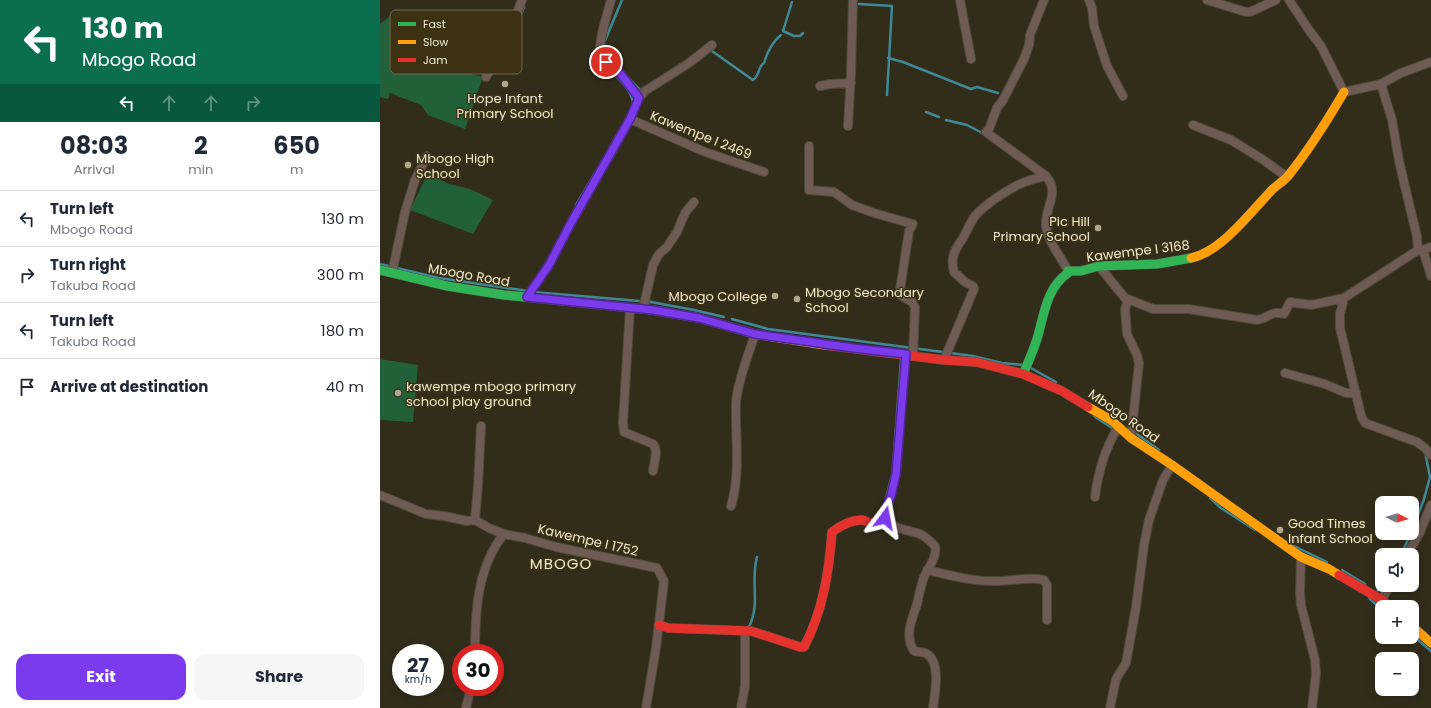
<!DOCTYPE html>
<meta charset="utf-8">
<style>
:root{--surface:#fff;--page:#f6f6f7;--text:#1f2937;--muted:#747a83;--line:#e0e1e3;--accent:#7c3aed}
body{margin:0;font-family:Poppins,sans-serif;background:var(--page);color:var(--text);height:100vh;display:flex;flex-direction:column;font-size:15px;white-space:nowrap}
*{box-sizing:border-box;margin:0}
p{font-size:13px;color:var(--muted)}
.icon{flex:none;width:22px;height:22px;fill:none;stroke:currentColor;stroke-width:2;stroke-linecap:round;stroke-linejoin:round}
.map{position:relative;flex:1;overflow:hidden}
.details{display:flex;flex-direction:column;background:var(--surface);width:380px}
.details>*{flex:none}
.guide{background:#0b6e4f;color:#fff;overflow:hidden}
.needle{width:26px;rotate:95deg}
.controls{position:absolute;left:995px;top:496px;display:grid;gap:8px}
.controls a{display:grid;place-items:center;width:44px;height:44px;border-radius:8px;background:var(--surface);box-shadow:0 2px 10px #0003;font-size:20px}
.speed{position:absolute;left:12px;top:644px;display:flex;gap:8px;font-size:20px;font-weight:700;text-align:center}
.speed>*{display:grid;place-content:center;width:52px;height:52px;border-radius:50%;background:var(--surface);box-shadow:0 2px 10px #0003;line-height:1}
.speed small{font-size:10px;font-weight:400}
.speed .limit{border:6px solid #d22;background:#fff;color:#111}
.pin{position:absolute;display:grid;place-items:center;width:34px;height:34px;color:#fff;margin:-17px;border:2px solid #fff;border-radius:50%;box-shadow:0 1px 4px #0007}
.me{position:absolute;width:44px;margin:-22px;rotate:13deg;stroke-linejoin:round;filter:drop-shadow(0 0 3px #0008)}
.turn{display:flex;align-items:center;gap:14px;height:84px;padding:0 16px;font-size:18px}
.turn .icon{width:52px;height:52px;stroke-width:2.5}
.turn b{display:block;font-size:28px;line-height:34px}
.lanes{display:flex;align-items:center;height:38px;padding:0 16px;background:#0003;justify-content:center;gap:20px;direction:ltr}
.lanes .off{opacity:.35}
.eta{display:flex;justify-content:space-evenly;align-items:center;height:68px;text-align:center}
.eta b{font-size:24px;font-weight:700;line-height:28px}
.action{display:flex;gap:8px;margin-top:auto;padding:8px 16px}
.action a{flex:1;height:46px;border-radius:12px;background:var(--accent);color:#fff;font-size:16px;font-weight:700;line-height:46px;text-align:center}
.action a+a{background:var(--page);color:var(--text)}
ul{padding:0;list-style:none}
li{display:flex;align-items:center;gap:12px;height:56px;padding:0 16px;border-top:1px solid var(--line)}
li div{flex:1}
li b{display:block;font-size:15px}
li em{font-style:normal}
main{display:flex;flex:1;min-height:0}
.map>svg:first-child{display:block}
</style>
<main>
<section class="details">
<div class="guide">
<div class="turn"><svg class="icon" aria-label="left" viewBox="0 0 24 24"><path d="M17 20v-9H6M10 6l-5 5 5 5"/></svg><div><b>130 m</b>Mbogo Road</div></div>
<div class="lanes"><svg class="icon" aria-label="left" viewBox="0 0 24 24"><path d="M17 20v-9H6M10 6l-5 5 5 5"/></svg><svg class="icon off" aria-label="ahead" viewBox="0 0 24 24"><path d="M12 20V5M6 11l6-6 6 6"/></svg><svg class="icon off" aria-label="ahead" viewBox="0 0 24 24"><path d="M12 20V5M6 11l6-6 6 6"/></svg><svg class="icon off" aria-label="right" viewBox="0 0 24 24"><path d="M7 20v-9h11M14 6l5 5-5 5"/></svg></div>
</div>
<div class="eta">
<div><b>08:03</b><p>Arrival</p></div>
<div><b>2</b><p>min</p></div>
<div><b>650</b><p>m</p></div>
</div>
<ul>
<li><svg class="icon" aria-label="left" viewBox="0 0 24 24"><path d="M17 20v-9H6M10 6l-5 5 5 5"/></svg><div><b>Turn left</b><p>Mbogo Road</p></div><em>130 m</em></li>
<li><svg class="icon" aria-label="right" viewBox="0 0 24 24"><path d="M7 20v-9h11M14 6l5 5-5 5"/></svg><div><b>Turn right</b><p>Takuba Road</p></div><em>300 m</em></li>
<li><svg class="icon" aria-label="left" viewBox="0 0 24 24"><path d="M17 20v-9H6M10 6l-5 5 5 5"/></svg><div><b>Turn left</b><p>Takuba Road</p></div><em>180 m</em></li>
<li><svg class="icon" aria-label="arrive" viewBox="0 0 24 24"><path d="M6 21V4h12l-3 4 3 4H6"/></svg><div><b>Arrive at destination</b></div><em>40 m</em></li>
</ul>
<div class="action"><a>Exit</a><a>Share</a></div>
</section>
<div class="map">
<svg width="1051" height="708" viewBox="0 0 1051 708">
<rect width="100%" height="100%" fill="#322d1b"/>
<path fill="#216038" d="M15,12l44,17 -8,36 52,12 -18,52 -37,-14 -7,-10 -31,-12 -2,6 -8,-2v-73z
M48,173l21,11 21,5 23,11 -20,34 -63,-24z
M0,359l38,6 -5,57 -33,-2z"/>
<g fill="none" stroke-linecap="round" stroke-linejoin="round">
<path stroke="#3f8997" stroke-width="2.5" d="M412,2l-9,29 11,5h6l3,-3
M479,4l33,2 -5,89
M135,29l9,-22
M225,48l-1,-5 18,-43
M329,49l44,31c7,-5 5,-14 11,-17 3,-10 8,-21 17,-28
M227,54c9,13 24,26 35,38
M508,58l15,4 68,27 6,-2 21,6
M229,69c9,9 25,23 24,37
M546,112l13,5
M566,120l21,5 17,9
M621,147l13,10
M196,205l19,-32
M0,264l59,14 89,13
M153,292l118,10 43,8 30,7
M352,319l36,10 205,27 29,7 22,2
M649,367l27,15
M714,416l21,14
M754,432l25,18
M830,498l11,10 34,22
M1032,531l12,-32 6,-22 -5,-25
M914,546l33,16
M1021,555l10,-22
M962,570l23,14
M996,592l8,-7
M989,598l13,12
M369,627c12,-25 1,-45 8,-70
M1032,635l19,16"/>
<defs>
<path id="street" d="M231,0c-3,12 -14,44 -10,54 4,10 13,13 19,20 7,7 14,16 19,24
M580,0l11,59
M664,0l-14,35 -1,10 -5,14 -21,41 -6,8 -8,21 -3,3 60,44c15,18 -2,31 0,50 2,16 15,31 22,45
M709,0l3,8 2,18 13,40 16,30
M827,0l39,12h4l26,-12
M909,0l20,30 12,16 23,46 37,-8 11,36 7,41 18,76 1,13
M106,77l24,-45 12,-32
M1001,84l20,-11 30,-11
M440,86l10,-2 21,-1
M250,119l75,33 59,20
M813,125l38,15 31,19 25,18
M468,126l3,-53 2,-73
M429,146v44l25,2 18,13 22,8 39,11 -4,7 -9,59v5l12,7 3,5 -2,49
M1051,247l-8,3h-5l-74,48 -4,16v14l20,83 2,7 3,5 52,19 8,6 6,7
M1043,250l8,26
M719,266l26,32 28,11h36l68,11c13,-2 13,-10 27,-6l6,-12 21,3 33,-7
M12,273l13,-61 10,-32 12,-24
M147,297l22,-32 23,-44 58,-102 9,-21 6,-7 44,-28 23,-18
M748,300l-3,9 2,25 10,21 2,8 -8,75
M250,308l-7,114 1,10 29,12c6,6 1,18 0,27
M263,309l10,-44 6,-11 8,-7 10,-15 8,-19 9,-11
M564,360l30,-71 -1,-3 -8,-4 -11,-10c-4,-16 1,-22 9,-34 4,-7 7,-15 12,-22 9,-11 36,-29 50,-34 6,-3 14,-4 21,-6
M905,373l40,11 21,9h10
M0,495l46,19 18,2 23,5 8,-1 14,8 15,6 21,4 31,9 101,21 7,13 -8,67 -10,60
M715,497c3,-26 10,-48 23,-70
M351,506c10,-33 4,-69 5,-104 2,-22 12,-46 19,-68
M505,514c3,17 25,15 37,21 5,3 9,7 13,11 2,12 -6,20 -11,31 -3,8 -5,18 -7,27 -5,15 -13,32 -3,47 4,1 10,1 13,3 14,9 8,39 6,54
M95,520l3,-34 3,-60
M1027,555l13,-23 11,-27
M921,557l-1,36 1,12 14,55 1,14 -4,34
M547,570c21,5 43,11 65,11 17,1 35,-5 52,-1l3,5v35
M1002,600l8,-15
M95,653c0,-40 2,-86 29,-119
M86,708l5,-21
M361,708l4,-22v-55
M730,708l6,-29 10,-16 10,-56 8,-62 5,-25 14,-40 9,-15"/>
<path id="fast" d="M0,270l67,16 57,9 32,3
M643,374c5,-11 10,-23 14,-35 7,-23 9,-51 31,-66v-2h13l18,-5 58,-2 34,-6
M507,509l9,-35 9,-120"/>
<path id="slow" d="M811,258c30,-6 58,-44 79,-66 5,-6 13,-10 18,-16 21,-26 39,-55 56,-84
M156,298l117,12 46,8 56,16 70,11
M708,407l23,13 20,18 41,27 129,92 28,12 10,6
M1032,626l19,17"/>
<path id="jam" d="M445,345l119,15 32,2 47,12 39,17 26,16
M959,575l43,25 8,7
M279,625l9,3 83,3 49,16h4c19,-36 25,-75 28,-115 8,-6 19,-12 30,-12 3,0 6,3 9,3 8,0 14,-8 16,-14"/>
</defs>
<use href="#street" stroke="#4e4a3b" stroke-width="10"/>
<use href="#fast" stroke="#4e4a3b" stroke-width="10"/>
<use href="#slow" stroke="#4e4a3b" stroke-width="10"/>
<use href="#jam" stroke="#4e4a3b" stroke-width="10"/>
<use href="#street" stroke="#6e5b54" stroke-width="8"/>
<use href="#fast" stroke="#30b455" stroke-width="9"/>
<use href="#slow" stroke="#ff9f0a" stroke-width="9"/>
<use href="#jam" stroke="#e5322d" stroke-width="9"/>
</g>
<g fill="none" stroke-linecap="round" stroke-linejoin="round">
<defs>
<path id="route" d="M226,62l5,5 8,5 20,26 -9,21 -58,102 -23,44 -22,32 126,13 46,8 56,16 98,14 53,6 -10,120 -5,22 -6,14v8"/>
</defs>
<use href="#route" stroke="#51269a" stroke-width="10"/>
<use href="#route" stroke="#7c3aed" stroke-width="7"/>
</g>
<g fill="#aca795" stroke="#3c3211" stroke-width="1.5">
<circle cx="125" cy="84" r="4"/>
<circle cx="28" cy="165" r="4"/>
<circle cx="718" cy="228" r="4"/>
<circle cx="395" cy="296" r="4"/>
<circle cx="417" cy="299" r="4"/>
<circle cx="18" cy="393" r="4"/>
<circle cx="900" cy="530" r="4"/>
</g>
<g text-anchor="middle" dominant-baseline="central" stroke-width="3" stroke-linejoin="round" paint-order="stroke">
<g font-size="13" fill="#eee9d6" stroke="#3c3211" text-anchor="start">
<text x="125" y="98" text-anchor="middle">Hope Infant<tspan x="125" dy="15">Primary School</tspan></text>
<text x="36" y="158">Mbogo High<tspan x="36" dy="15">School</tspan></text>
<text x="710" y="221" text-anchor="end">Pic Hill<tspan x="710" dy="15">Primary School</tspan></text>
<text x="425" y="292">Mbogo Secondary<tspan x="425" dy="15">School</tspan></text>
<text x="387" y="296" text-anchor="end">Mbogo College</text>
<text x="26" y="386">kawempe mbogo primary<tspan x="26" dy="15">school play ground</tspan></text>
<text x="908" y="523">Good Times<tspan x="908" dy="15">Infant School</tspan></text>
</g>
<g font-size="13" fill="#eee9d6" stroke="#3c3211">
<text transform="translate(321 135) rotate(22)">Kawempe I 2469</text>
<text transform="translate(758 251) rotate(-7)">Kawempe I 3168</text>
<text transform="translate(89 275) rotate(10)">Mbogo Road</text>
<text transform="translate(744 416) rotate(35)">Mbogo Road</text>
<text transform="translate(208 540) rotate(13)">Kawempe I 1752</text>
</g>
<g font-size="15" letter-spacing="1" fill="#eee9d6" stroke="#3c3211">
<text x="181" y="563">MBOGO</text>
</g>
</g>
<rect x="10" y="10" width="132" height="64" rx="6" fill="#3c3211" stroke="#71694c" stroke-width="1"/>
<rect x="18" y="22" width="18" height="4" fill="#30b455"/>
<rect x="18" y="40" width="18" height="4" fill="#ff9f0a"/>
<rect x="18" y="58" width="18" height="4" fill="#e5322d"/>
<g font-size="11" fill="#eee9d6">
<text x="43" y="28">Fast</text>
<text x="43" y="46">Slow</text>
<text x="43" y="64">Jam</text>
</g>
</svg>
<div class="controls">
<a><svg class="needle" viewBox="-14 -14 28 28"><path d="M0-13l5 13h-10z" fill="#e53935"/><path d="M0 13l5-13h-10z" fill="#747a83"/></svg></a>
<a><svg class="icon" aria-label="sound" viewBox="0 0 24 24"><path d="M4 9h4l5-4v14l-5-4H4zM17 9q2 3 0 6"/></svg></a>
<a>+</a>
<a>−</a>
</div>
<div class="speed"><div>27<small>km/h</small></div><div class="limit">30</div></div>
<div class="pin" style="left:226px;top:62px;background:#d93025"><svg class="icon" aria-label="arrive" viewBox="0 0 24 24"><path d="M6 21V4h12l-3 4 3 4H6"/></svg></div>
<svg class="me" style="left:505px;top:518px" viewBox="-20 -20 40 40"><path d="M0-17L14 15 0 8-14 15z" fill="#7c3aed" stroke="#fff" stroke-width="4"/></svg>
</div>
</main>
